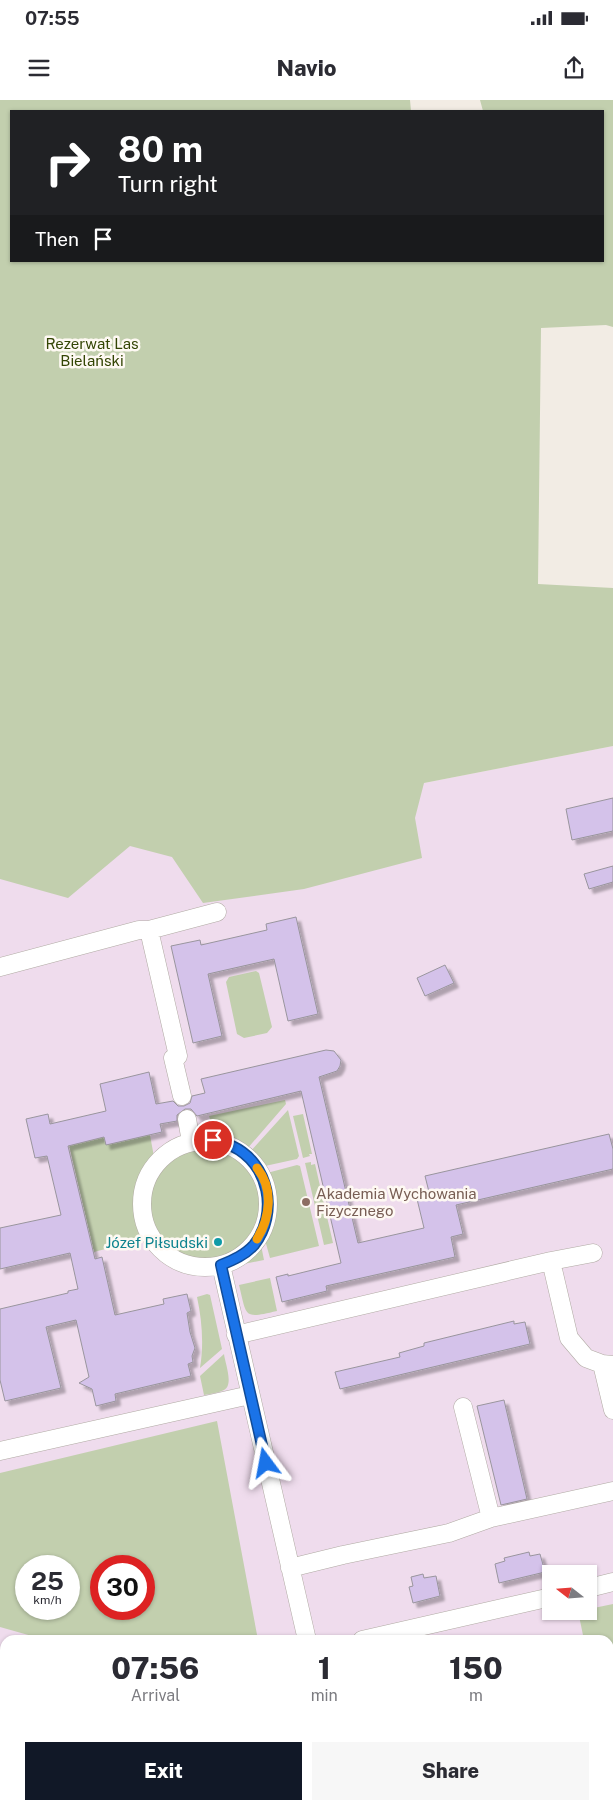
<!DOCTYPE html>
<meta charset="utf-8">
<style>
:root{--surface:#fff;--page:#f7f7f7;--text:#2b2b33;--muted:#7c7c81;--accent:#111827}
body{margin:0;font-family:"Public Sans",sans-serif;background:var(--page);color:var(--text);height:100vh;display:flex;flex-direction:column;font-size:19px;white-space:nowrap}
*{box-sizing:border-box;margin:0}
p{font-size:16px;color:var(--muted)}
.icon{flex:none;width:28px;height:28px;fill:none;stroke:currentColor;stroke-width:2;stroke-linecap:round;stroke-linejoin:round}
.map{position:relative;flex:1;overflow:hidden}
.details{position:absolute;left:0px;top:1535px;width:614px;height:175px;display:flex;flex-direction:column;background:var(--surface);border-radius:15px 15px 0 0;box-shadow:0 1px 4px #0004}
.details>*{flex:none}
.banner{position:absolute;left:10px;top:10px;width:594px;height:152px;border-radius:0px;box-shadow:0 1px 4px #0004;background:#202124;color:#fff;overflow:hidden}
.needle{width:32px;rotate:287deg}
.buttons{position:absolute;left:542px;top:1465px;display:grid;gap:10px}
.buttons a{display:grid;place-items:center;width:55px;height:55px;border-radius:0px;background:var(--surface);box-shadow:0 1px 4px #0004;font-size:25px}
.speed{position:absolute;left:15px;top:1455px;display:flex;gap:10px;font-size:25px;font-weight:700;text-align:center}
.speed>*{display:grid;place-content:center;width:65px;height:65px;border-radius:50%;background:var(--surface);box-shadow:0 1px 4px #0004;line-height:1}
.speed small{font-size:12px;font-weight:400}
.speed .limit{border:8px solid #d22;background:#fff;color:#111}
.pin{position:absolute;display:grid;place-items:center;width:42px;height:42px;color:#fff;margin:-21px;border:2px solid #fff;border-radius:50%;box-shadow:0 1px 5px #0007}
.me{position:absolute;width:55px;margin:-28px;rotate:347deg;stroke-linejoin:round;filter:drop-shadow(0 0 4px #0008)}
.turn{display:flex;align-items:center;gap:18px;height:105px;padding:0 25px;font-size:22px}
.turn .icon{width:65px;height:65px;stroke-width:2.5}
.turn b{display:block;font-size:35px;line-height:42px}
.then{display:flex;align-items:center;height:48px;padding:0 25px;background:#0003;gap:10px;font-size:19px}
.eta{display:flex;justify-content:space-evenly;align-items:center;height:85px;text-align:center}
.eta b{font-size:30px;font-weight:800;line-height:35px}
.action{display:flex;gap:10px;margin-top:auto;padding:10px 25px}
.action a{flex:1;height:58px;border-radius:0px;background:var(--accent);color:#fff;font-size:20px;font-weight:800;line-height:58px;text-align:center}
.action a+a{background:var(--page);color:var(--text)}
.status{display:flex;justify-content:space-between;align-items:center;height:35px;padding:0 25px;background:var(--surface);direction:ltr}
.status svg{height:14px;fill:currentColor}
header{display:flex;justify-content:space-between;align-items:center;height:65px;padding:0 25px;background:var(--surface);font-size:22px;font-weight:800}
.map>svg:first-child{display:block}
</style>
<div class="status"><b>07:55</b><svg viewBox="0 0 49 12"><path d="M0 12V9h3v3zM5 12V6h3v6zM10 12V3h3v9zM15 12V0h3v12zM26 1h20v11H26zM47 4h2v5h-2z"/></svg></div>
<header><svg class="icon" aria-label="menu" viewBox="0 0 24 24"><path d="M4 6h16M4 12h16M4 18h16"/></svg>Navio<svg class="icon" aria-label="share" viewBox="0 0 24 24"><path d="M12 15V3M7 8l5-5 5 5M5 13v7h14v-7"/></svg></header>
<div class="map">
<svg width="613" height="1710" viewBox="0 0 613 1710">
<defs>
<filter id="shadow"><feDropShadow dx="4.5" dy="4.5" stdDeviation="1" flood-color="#0004"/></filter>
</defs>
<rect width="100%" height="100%" fill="#f2ece4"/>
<path fill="#efdced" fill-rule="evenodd" d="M0,256l424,427 189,-37v1040l-4,1v-147h-604v165h529l-22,5h-512zM26,1466h43v43h-43zM101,1466h43v43h-43zM551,1474h38v37h-38z"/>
<path fill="#c2cfae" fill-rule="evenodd" d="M0,0h410l1,11h-400v150h591v-150h-119l-3,-11h133v227l-7,-2 -65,3 -3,256 75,4v158l-189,37 -9,35 7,40 -118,31 -101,14 -31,-46 -42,-11 -62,52 -68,-19z
M256,871l3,2 13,54 -5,6 -23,5 -7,-4 -11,-52 3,-5z
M285,1000l1,4 -39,45 -10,-7 -22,-7 -6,-19z
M288,1010l11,46 -2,3 -32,7 -15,-14z
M303,1014l9,40h-3l1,2 -7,2 -10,-42z
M150,1035l4,22c-19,25 -25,54 -11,82l-49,13 -25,-107 36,-8z
M148 1103a56 56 0 1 1 112 0a56 56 0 1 1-112 0Z
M311,1062v3l4,-1 18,79 -9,2 -19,-82z
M297,1065l3,1 19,80 -49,12 -5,-18c11,-23 11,-44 2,-67z
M261,1145l3,15 -25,5 13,-10z
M270,1178l7,33c-34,8 -30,6 -38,-26z
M207,1194l3,1 12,54 -22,19c4,-23 2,-48 -3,-71z
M224,1254c1,9 10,31 0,36 -6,3 -14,4 -20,5l-4,-19z
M217,1321l41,219h-212l-46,-13v-154zM26,1466h43v43h-43zM101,1466h43v43h-43z
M613,1504v86l-4,1v-51h-25l-6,-29h11v-2z
M29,1705h245l8,5h-276z
M534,1705h48l-22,5h-48z"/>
<path fill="#d4c2ea" stroke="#99959d" filter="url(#shadow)" d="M613,698v33l-41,9 -6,-31z
M613,766v16l-24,7 -5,-15z
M296,817l22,97 -30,7 -14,-62 -66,15 14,62 -29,7 -22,-97 29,-6 1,5 66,-15 -1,-6z
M445,865l9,18 -29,13 -8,-18z
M326,950l8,1 7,9 -1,6 -3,5 -18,6 39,166 66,-15 -7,-29 13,-3 -5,-20 184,-42 4,15v20l-157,36 7,29 -12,3 4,20 -129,29 1,5 -45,11 -6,-25 12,-3v2l53,-13 -40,-172 -104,25 -6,-7h-6l-8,6v6l-17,3 2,8 -56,13 -2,-8 -36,9 27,113 7,-2 13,58 49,-11 -1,-5 24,-5 4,17 -4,2 3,19 5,16 -3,8 1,6 -5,2 3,12 -76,18 1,7 -20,5 -4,-17 -13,-6 10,-6 -13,-57 -30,7 15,61 -56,13 -5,-21v-71l68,-16v-2l10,-2 -8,-36 -70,16v-41l61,-13 -14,-59 -12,2 -9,-39 22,-5 2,10 56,-13 -6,-27 49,-12 7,32 17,-3 5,5h6l6,-3 2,-7 13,-3 -4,-14z
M514,1221v3l11,-2 5,22 -190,45 -5,-17 65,-15 -1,-4 25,-7v-3z
M504,1300l23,99 -26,6 -24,-99z
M529,1452l1,4 10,-2 5,18 -46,11 -4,-19 10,-3 -1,-3z
M423,1474l1,4 12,-2 4,20 -27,7 -4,-16 4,-1 -2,-9z"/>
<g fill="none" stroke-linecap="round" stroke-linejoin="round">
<defs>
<path id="minor" d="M149,830l29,126 -5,2 9,38
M0,867l139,-37h10l68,-18
M187,1019l4,23
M142 1104a63 63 0 1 1 126 0a63 63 0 1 1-126 0Z
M551,1161l18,77 17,20 16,6 11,1
M221,1165l86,375
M236,1235l315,-74 42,-8
M602,1264l11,46
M463,1307l28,111
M0,1351l250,-56
M290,1468l53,-13 106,-22 42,-15 122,-27
M589,1488l24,-6
M362,1540l189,-43
M0,1620l5,-1
M344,1705v5"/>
</defs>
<use href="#minor" stroke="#b0aaa3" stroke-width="19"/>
<use href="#minor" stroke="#fff" stroke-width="18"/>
</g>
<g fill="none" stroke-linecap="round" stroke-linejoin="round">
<defs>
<path id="route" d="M213,1040c6,2 13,3 19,6 37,17 47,67 22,99 -9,10 -21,15 -33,20l45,198"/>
</defs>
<use href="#route" stroke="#114b97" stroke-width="12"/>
<use href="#route" stroke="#1a73e8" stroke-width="9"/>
<path stroke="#f59e0b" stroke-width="9" d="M257,1068c17,21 13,50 0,71"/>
</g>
<circle fill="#8d6e63" stroke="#fef9f3" stroke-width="2" cx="306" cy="1102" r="5"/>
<circle fill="#0f9aa8" stroke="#fef9f3" stroke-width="2" cx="218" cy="1142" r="5"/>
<g text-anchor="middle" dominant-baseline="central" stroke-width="5" stroke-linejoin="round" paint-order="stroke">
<g font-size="15" fill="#334504" stroke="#fef9f3">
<text x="92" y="243">Rezerwat Las<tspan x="92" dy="17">Bielański</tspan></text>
</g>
<g font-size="15" fill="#785e54" stroke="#fef9f3" text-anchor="start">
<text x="316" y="1093">Akademia Wychowania<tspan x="316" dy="17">Fizycznego</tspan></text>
</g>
<g font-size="15" fill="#0d838f" stroke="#fef9f3" text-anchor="end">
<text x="208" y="1142">Józef Piłsudski</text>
</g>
</g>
</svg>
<div class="buttons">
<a><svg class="needle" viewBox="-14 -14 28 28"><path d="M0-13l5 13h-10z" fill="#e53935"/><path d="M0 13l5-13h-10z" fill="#7c7c81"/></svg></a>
</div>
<div class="speed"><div>25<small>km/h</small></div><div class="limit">30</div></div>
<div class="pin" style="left:213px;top:1040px;background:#d93025"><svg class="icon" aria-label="arrive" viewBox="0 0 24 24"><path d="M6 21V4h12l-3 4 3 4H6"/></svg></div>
<svg class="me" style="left:266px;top:1363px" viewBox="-20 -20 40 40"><path d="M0-17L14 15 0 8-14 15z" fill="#1a73e8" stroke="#fff" stroke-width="4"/></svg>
<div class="banner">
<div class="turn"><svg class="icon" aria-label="right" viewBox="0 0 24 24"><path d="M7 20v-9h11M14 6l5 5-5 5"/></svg><div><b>80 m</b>Turn right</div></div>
<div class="then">Then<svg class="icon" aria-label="arrive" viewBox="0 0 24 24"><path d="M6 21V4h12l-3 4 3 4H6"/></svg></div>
</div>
<section class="details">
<div class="eta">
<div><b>07:56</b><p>Arrival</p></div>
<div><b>1</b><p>min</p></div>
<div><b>150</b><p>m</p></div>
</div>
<div class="action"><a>Exit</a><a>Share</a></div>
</section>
</div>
